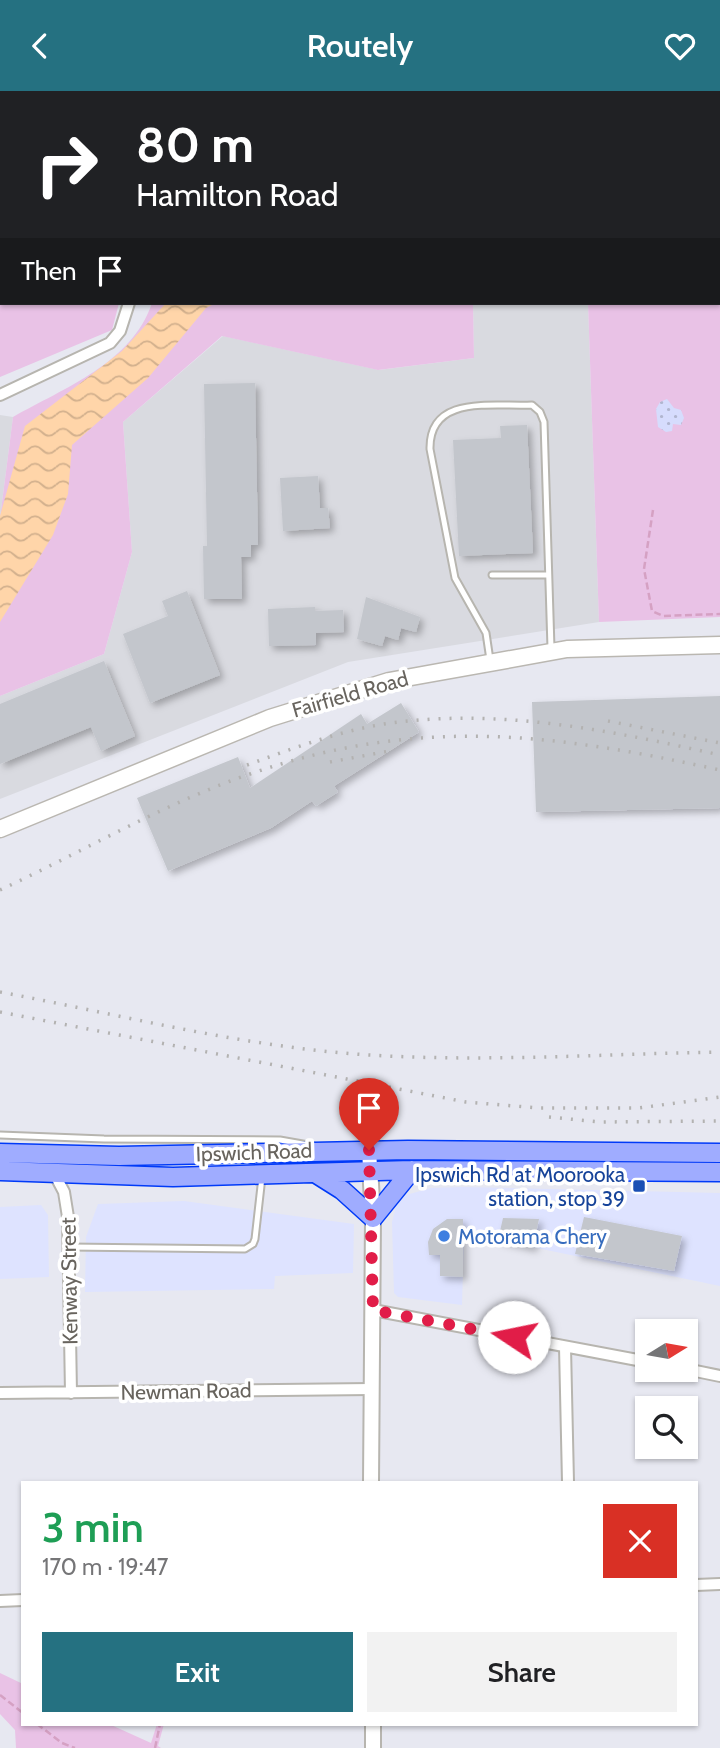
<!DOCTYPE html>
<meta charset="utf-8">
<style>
:root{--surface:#fff;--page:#f2f2f2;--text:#202124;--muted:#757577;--accent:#257181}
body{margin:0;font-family:Cabin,sans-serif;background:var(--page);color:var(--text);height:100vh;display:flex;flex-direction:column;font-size:26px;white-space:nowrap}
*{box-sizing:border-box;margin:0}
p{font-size:23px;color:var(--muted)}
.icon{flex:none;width:38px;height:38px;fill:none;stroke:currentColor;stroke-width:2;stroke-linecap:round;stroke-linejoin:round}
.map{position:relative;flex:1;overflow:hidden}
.side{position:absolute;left:21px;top:1390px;width:677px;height:245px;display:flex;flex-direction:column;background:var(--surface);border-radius:0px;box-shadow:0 2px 5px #0004}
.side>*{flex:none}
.hud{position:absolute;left:0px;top:0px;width:721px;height:214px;box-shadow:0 2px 5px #0004;background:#202124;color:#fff;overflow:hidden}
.needle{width:46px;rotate:79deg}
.buttons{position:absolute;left:635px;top:1228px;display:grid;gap:14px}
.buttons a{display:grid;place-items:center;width:63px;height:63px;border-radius:0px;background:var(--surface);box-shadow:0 2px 5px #0004;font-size:35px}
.pin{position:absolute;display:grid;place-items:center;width:60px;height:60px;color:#fff;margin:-72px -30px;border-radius:50% 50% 50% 0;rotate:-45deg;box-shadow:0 0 7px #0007}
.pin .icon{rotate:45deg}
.me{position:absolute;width:77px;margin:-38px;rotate:281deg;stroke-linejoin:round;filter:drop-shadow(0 0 5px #0008)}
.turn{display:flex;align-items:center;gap:24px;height:147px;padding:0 21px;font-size:32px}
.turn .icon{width:91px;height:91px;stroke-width:2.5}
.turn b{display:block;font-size:49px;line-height:60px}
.then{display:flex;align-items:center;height:66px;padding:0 21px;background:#0003;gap:14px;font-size:26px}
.round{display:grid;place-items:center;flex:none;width:74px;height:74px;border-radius:0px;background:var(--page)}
.headline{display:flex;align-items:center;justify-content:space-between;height:119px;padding:0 21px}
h1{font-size:42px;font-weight:600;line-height:52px;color:#1e9e55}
.action{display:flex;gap:14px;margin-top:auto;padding:14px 21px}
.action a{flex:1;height:80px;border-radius:0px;background:var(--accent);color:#fff;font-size:28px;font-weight:600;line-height:80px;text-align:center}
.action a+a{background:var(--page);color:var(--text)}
header{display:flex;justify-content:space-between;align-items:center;height:91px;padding:0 21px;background:var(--accent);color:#fff;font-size:32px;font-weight:600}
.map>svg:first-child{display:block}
</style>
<header><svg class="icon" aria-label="back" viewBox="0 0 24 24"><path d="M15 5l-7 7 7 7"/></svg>Routely<svg class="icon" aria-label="heart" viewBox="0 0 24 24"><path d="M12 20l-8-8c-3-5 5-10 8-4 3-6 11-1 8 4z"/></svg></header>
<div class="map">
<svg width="720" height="1657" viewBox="0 0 720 1657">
<defs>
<pattern id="sand-dots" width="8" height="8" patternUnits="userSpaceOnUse" patternTransform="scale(1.75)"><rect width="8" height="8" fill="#d6dcfd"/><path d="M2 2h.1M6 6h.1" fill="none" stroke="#b1b6d0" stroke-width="1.8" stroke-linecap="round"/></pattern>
<pattern id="water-waves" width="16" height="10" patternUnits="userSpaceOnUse" patternTransform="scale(1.75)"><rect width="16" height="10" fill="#ffd5a9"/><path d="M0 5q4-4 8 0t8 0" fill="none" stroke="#d2b08d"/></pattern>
<filter id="shadow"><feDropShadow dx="4" dy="4" stdDeviation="3.5" flood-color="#0004"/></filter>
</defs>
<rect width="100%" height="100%" fill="#e7e8f1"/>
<path fill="#dee3ff" d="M463,1096l257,6v93l-256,-53 -2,72 -64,-8 -4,-4 -2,-71 4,-16 10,-11 25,-7z
M184,1110l170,23 -1,49 -78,3 -1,13 -189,3 1,-55 12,-33z
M41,1114l7,10 1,62 -49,2v-72z"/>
<path fill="#d9dae0" d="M473,212h115l11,319 -251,40 -348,137v-103l104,-42 28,-102 -9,-130 100,-86 156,34 95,-12z
M0,324l13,2 -13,101z"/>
<path fill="#e9c2e6" d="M622,0h98v526l-121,5 -11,-319h131v-210z
M0,136l2,76h117l-7,27 -112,47z
M152,212h321l1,55 -96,12 -156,-34 -99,86 9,130 -28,102 -104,42v-178l13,-101c51,-29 119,-54 139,-114z
M0,1582l23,11v40h86l42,19 6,-19h7l-6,22 3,2h-145l-1,-18 -15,-16z"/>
<path fill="url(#sand-dots)" d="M667,308l7,9 7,2 3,8 -3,7 -8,-1 -1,7 -6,1 -8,-5 -2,-18 4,-7z"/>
<path fill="url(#water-waves)" d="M166,212h50l-10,5 -58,70 -76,67 -4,49 -15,41 -53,87v-106l25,-90 97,-75z"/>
<path fill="#c3c6cc" filter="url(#shadow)" d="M255,292l3,162h-7v12h-10l1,42h-38l-1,-53h4l-3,-162z
M527,334l6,128 -74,3 -6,-116 48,-2 -1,-12z
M318,385l2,32h8l2,20 -47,3 -3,-53z
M187,500l33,84 -70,28 -27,-69 45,-18 -6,-15z
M366,506l54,20 -4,15 -15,-4 -3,12 -13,-4 -3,10 -25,-7z
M315,516v4l28,-1 1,22 -28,1v12l-47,1 -1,-37z
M104,570l31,75 -34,15 -10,-24 -91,37v-60z
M720,605v112l-184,4 -4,-110z
M401,612l18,29 -85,54 4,6 -22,14 -4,-5 -41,27 -103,43 -31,-73 101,-41 12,31 111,-74 6,10z
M584,1126l98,19 -8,35 -99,-17z
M503,1127l36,1 -6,29 -35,-8z
M447,1128h16v58l-23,-1v-21h-11l-1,-13 5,-13z"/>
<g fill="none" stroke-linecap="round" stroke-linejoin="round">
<defs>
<path id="service" d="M492,484h56
M490,569l-4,-27 -31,-55 -25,-129c-1,-55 63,-42 102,-44l8,7 4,10 7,226
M0,1044l104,4 176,1 34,6
M69,1156l176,2 8,-5 2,-5 7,-62"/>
<path id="minor" d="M188,2l1,-2
M0,304l110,-52 10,-12 9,-28
M54,1082l10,19 4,25 3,176
M373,1219l275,52
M565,1256l3,135
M686,1278l34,7
M0,1302l372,-4
M696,1494l24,-1
M0,1510l23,-1"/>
<path id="tertiary" d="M369,1059l4,68 -2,264
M373,1633v24"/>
<path id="secondary" d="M0,738l270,-111 119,-37 178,-32 153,-4"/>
<path id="trunk" d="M0,1062l119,3 289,-6 312,3
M0,1080l173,6 239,-7 308,2
M315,1082l27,17 31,28 39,-48"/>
</defs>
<use href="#service" stroke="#b7b5af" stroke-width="9"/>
<use href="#minor" stroke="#b7b5af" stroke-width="14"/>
<use href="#tertiary" stroke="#b7b5af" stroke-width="18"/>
<use href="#secondary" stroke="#bab7b1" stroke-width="19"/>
<use href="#trunk" stroke="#003af8" stroke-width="21"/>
<path stroke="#d5a1c3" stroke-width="2.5" stroke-dasharray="7 3.5" stroke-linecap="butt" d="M632,0v2
M653,419l-9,59 8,42 11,5 57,-2
M0,1604l23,18
M37,1633l25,19 13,5
M155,1657l5,-24"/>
<use href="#service" stroke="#fff" stroke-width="5"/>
<use href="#minor" stroke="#fff" stroke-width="10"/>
<use href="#tertiary" stroke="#fff" stroke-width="14"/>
<use href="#secondary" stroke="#fff" stroke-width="16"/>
<use href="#trunk" stroke="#9facff" stroke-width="18"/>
<path stroke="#b3b2b1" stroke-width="3.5" stroke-dasharray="2 9" stroke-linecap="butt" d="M608,630l112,22
M330,671l65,-12
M247,674c47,-17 94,-35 144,-42 111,-15 222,8 329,32
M0,799c82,-38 165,-87 250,-116 167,-58 302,-41 470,-4
M0,901c117,22 236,53 355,62 121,9 244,0 365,-2
M0,921l466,90 73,6h100l81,-11
M549,1026l51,5 120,-1"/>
</g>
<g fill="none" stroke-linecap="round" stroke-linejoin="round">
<path stroke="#e11d48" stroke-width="12" stroke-dasharray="0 21.6" d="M369,1059l4,160 141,27"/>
</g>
<rect fill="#1a4fb4" stroke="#fff" stroke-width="2.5" x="632" y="1088" width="14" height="14" rx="3.5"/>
<circle fill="#3f7fe0" stroke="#fff" stroke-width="2.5" cx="444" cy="1145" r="7"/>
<g text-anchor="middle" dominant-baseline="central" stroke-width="7" stroke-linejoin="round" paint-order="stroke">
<g font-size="21" fill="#68645e" stroke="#fff">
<text transform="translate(350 603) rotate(-16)">Fairfield Road</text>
<text transform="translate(254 1061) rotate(-2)">Ipswich Road</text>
<text transform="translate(69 1190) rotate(-91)">Kenway Street</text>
<text transform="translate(186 1300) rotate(-1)">Newman Road</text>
</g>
<g font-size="21" fill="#164399" stroke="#fff" text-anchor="end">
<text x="625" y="1083">Ipswich Rd at Moorooka<tspan x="625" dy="24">station, stop 39</tspan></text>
</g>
<g font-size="21" fill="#366cbe" stroke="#fff" text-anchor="start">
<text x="458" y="1145">Motorama Chery</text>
</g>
</g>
</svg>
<div class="buttons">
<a><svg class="needle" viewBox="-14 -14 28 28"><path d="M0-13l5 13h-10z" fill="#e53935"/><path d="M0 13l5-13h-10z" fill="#757577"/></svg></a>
<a><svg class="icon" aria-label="search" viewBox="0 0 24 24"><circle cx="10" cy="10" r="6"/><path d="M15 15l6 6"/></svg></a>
</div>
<div class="pin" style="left:369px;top:1059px;background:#d93025"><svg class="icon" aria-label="arrive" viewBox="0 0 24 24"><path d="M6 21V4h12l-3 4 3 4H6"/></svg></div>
<svg class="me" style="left:514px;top:1246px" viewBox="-20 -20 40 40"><circle r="19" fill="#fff"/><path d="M0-13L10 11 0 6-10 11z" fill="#e11d48"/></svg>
<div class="hud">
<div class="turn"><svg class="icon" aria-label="right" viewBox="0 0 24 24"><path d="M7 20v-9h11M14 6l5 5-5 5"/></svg><div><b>80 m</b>Hamilton Road</div></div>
<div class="then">Then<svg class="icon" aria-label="arrive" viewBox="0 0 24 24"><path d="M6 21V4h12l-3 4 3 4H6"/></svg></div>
</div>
<section class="side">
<div class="headline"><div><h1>3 min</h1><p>170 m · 19:47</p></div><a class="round" style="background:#d93025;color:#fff"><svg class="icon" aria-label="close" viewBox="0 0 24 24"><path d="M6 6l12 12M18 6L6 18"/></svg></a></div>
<div class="action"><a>Exit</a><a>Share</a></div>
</section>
</div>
